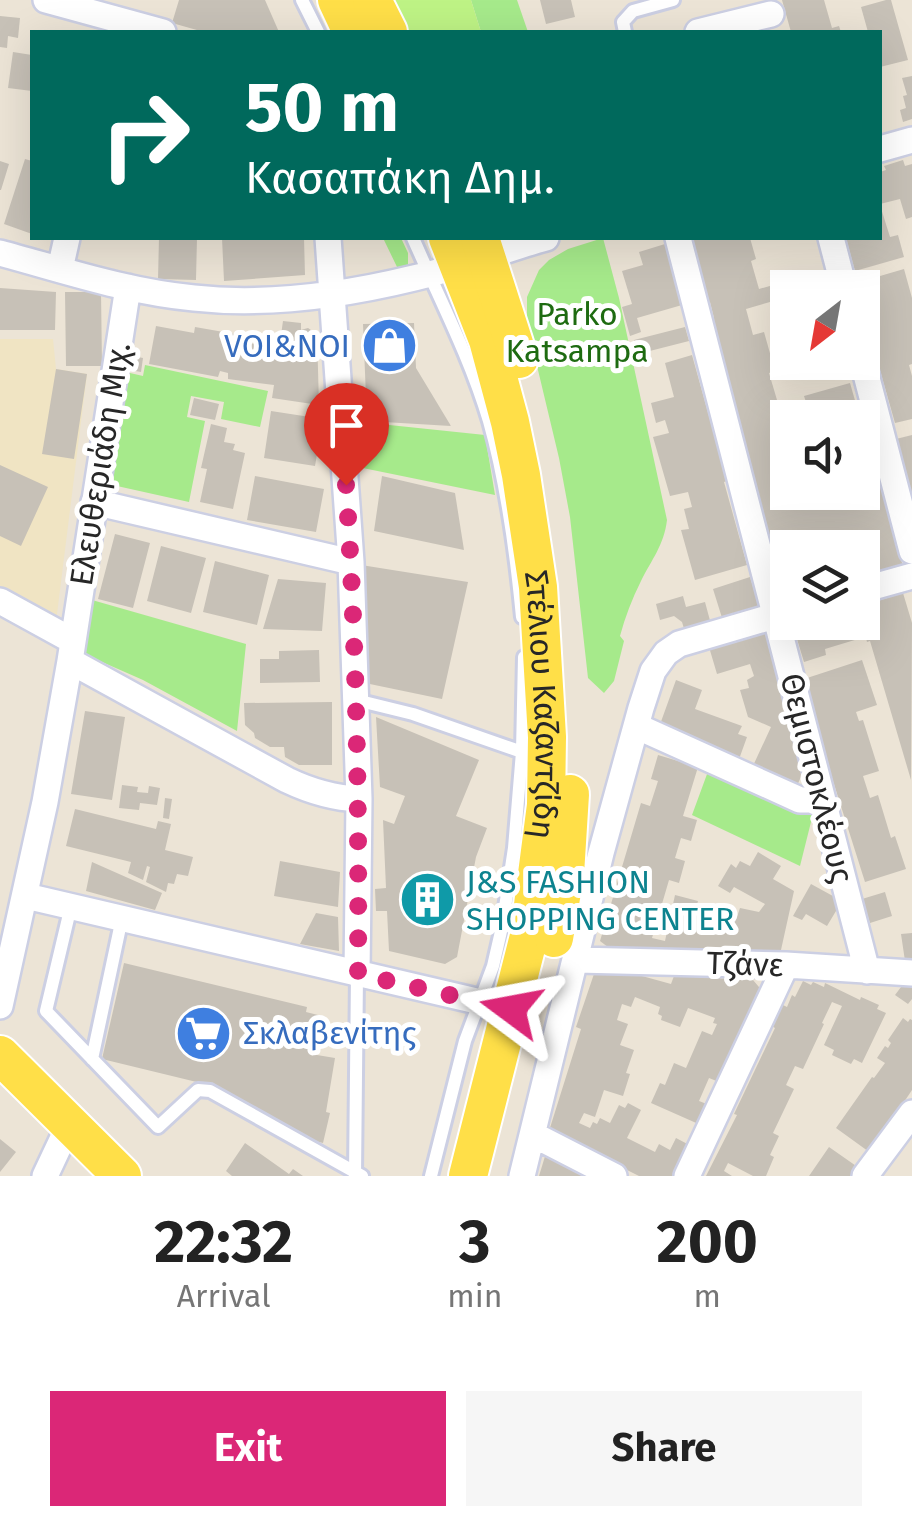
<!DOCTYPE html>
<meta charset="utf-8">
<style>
:root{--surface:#fff;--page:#f6f6f6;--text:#222;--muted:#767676;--accent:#db2777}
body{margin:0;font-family:"Fira Sans",sans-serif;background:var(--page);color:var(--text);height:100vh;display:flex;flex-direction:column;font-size:38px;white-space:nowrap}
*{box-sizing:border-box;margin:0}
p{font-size:32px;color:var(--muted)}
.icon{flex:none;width:55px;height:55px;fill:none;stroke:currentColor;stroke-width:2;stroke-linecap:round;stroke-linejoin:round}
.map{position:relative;height:1176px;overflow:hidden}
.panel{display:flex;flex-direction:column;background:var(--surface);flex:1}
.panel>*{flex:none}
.top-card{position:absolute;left:30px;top:30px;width:852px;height:210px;border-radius:0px;box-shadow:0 10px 40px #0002;background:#00695c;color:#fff;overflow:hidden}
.needle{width:65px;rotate:211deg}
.controls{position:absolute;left:770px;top:270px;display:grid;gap:20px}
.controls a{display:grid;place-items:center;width:110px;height:110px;border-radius:0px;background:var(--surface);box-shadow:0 10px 40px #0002;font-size:50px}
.pin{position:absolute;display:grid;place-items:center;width:85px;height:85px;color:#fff;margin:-102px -42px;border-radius:50% 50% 50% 0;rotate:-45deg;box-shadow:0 0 10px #0007}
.pin .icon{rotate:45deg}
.me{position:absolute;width:110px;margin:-55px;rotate:283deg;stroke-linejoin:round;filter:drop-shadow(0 0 8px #0008)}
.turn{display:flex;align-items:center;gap:35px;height:210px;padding:0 50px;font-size:45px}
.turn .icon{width:130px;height:130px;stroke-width:2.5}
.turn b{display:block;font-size:70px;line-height:85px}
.eta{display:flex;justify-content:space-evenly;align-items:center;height:170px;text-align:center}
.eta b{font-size:60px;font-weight:700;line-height:70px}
.primary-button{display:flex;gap:20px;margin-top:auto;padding:20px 50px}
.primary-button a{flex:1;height:115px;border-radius:0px;background:var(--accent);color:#fff;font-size:40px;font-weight:700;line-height:115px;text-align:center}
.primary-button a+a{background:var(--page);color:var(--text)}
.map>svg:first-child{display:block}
</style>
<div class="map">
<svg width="912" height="1176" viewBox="0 0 912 1176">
<rect width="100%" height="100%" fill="#ece4d6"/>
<path fill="#f0e4c3" d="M0,339h53l3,30 31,5 -31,248 -56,-31z"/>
<path fill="#a6ea8b" d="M471,0h46l11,32h-47z
M383,238h18l7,15v13l-5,4 -5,-1z
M603,238l16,60 48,222c-3,25 -15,39 -26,61 -9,18 -16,36 -21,55l4,5 -10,40 -10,12 -16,-15 -18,-161 -11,-59 -32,-134v-27l12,-27 10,-10 19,-11z
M145,365l123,26 -8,36 -39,-8 3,-17 -33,-6 -4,21 18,4 -16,81 -81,-18 22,-111 13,3z
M351,421l134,14 10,60 -142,-29z
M92,600l154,44 -9,87 -94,-51 -59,-26z
M710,766l103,48 -13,52 -108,-51z"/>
<path fill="#bef385" d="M388,0h83l10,32h-79z"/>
<path fill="#c7c1b7" d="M179,0h86l14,32h-75l-32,-9z
M540,0h31l4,17 -29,7z
M782,0h42l8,28 7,-2 2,6h-50z
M886,0h5l17,60 -28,7v-35h-12l-7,-25z
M0,16l20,2 -2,20 -10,-2 -1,12 -7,-1z
M13,52l19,3v36l-24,-3z
M912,76v43l-9,3 -3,-12 6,-2 -3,-12 4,-1 -5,-17z
M25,159l7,2v73l-28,-10z
M903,160l2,6 7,-2v53l-6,2 -6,-20 -20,5v-32l6,-2 -2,-4z
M0,161l9,3 -8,26h-1z
M880,205l10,32 8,-2 6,22 -49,14 -9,-33h34z
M159,238h38l-1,42 -38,-1z
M222,238h82l1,37 -81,6z
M686,238h64l6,21 -5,2 8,28 63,-18 5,17h-39v17l-4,-7 -38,11 7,26 11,-3 11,39 -6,2 19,64 -7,2 7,23v30h16l2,7 23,-7h33l2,-63 40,141 -42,12v-34h-74l-2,53 -80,-281 8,-2 -4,-16 -5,1z
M665,244l17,61 -45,13 4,14 -11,4 -8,-29 10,-3 -10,-33 21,-6 -4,-13z
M904,269l8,29v66l-3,1 3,11v43l-17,4 -33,-116v-19h-5l-1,-5z
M0,288l56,4 -1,38h-55z
M65,292h36l1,74h-36z
M283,321l18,2v7l7,-2 9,6 2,71 -47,-7 2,-13 -46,-6v-6l-8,-2 -2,6 -69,-13 7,-38 38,7 1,-6 40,7 -2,7 22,3 1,-7 19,3 1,-6 5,1z
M414,323l2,45 35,58 -84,-5 -4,-97z
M685,327l4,14 -51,13 -4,-14z
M692,355l35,126 -3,1 23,83 -52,15 -14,-50 8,-1 -5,-20 8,-2 -4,-15 -18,4 -17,-59 16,-4 -4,-13 -9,3 -5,-20 23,-6 -9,-34z
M133,356l10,2 -2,14 -11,-2z
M56,369l31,5 -13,85 -32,-5z
M850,383l10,35h-49l-7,-22z
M194,398l25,6 -4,16 -25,-5z
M271,411l52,8 -8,47 -51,-8z
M211,424l16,4 -3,14 11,2 -2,6 12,3 -12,56 -33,-7 7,-33 -6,-1z
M912,435v58h-1l-15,-54z
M0,465l48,22 -27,59 -21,-10z
M255,476l69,13 -8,43 -69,-12z
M382,476l73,17 9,57 -90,-19z
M115,534l35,9 -17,65 -35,-9z
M161,546l45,12 -15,55 -44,-12z
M215,561l54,14 -12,50 -54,-13z
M361,565l107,17 -26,117 -77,-16z
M750,577l10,33 -37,11 -10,-32z
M278,579l48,4 -4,48 -59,-2z
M903,593l9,30 -1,157 -41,-139 -3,1 -5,-20v-16z
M683,596l3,11 19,-5 7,26 -26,7 -4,-13 -8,-6 -14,4 -4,-16z
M805,622h48l5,17 -33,10 1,6 -22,7 -11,-36z
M768,629l36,141 -8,18 -44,-20 19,-41 -23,-10 -8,-27 9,-2 -2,-8 7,-4 -4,-12 -33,10 -8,-27z
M319,650l1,32 -60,1v-24h19v-8z
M862,660l15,45 -21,7 3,9 4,-1 16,51 -16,5 7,22 8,-3 13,43 4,-2 11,33 -41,13 -64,-202z
M676,680l26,10 -7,19 47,17 -4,8 9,3 -9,25 -13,-4 2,-6 -69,-22z
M332,702v63h-33l-14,-8 -1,-10h-14l-15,-9 -1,-5 -9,-8 -1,-22z
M85,711l40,6 -13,83 -41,-6z
M376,717l103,43 -23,56 31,12 -11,29 -19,100 -12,7 -56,-13 -2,-40h-11l-1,-22 11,-1 -3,-68 11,4 11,-28 -25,-9z
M658,755l40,12 -15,49 14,4 -6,21 -10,-3 -6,20 10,3 -6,22 -10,-3 -17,58 13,3 10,-46 23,6 -2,7 41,9 3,-9 19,4 6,-8 -31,-17 -4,6 -12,-7 13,-22 5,4 4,-7 10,5 8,-14 23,14 -8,13 21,12 -15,68 -49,-10 -1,5 -22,-5 -2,6 -88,-1 -17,-13 41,-138 9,3 8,-25 -7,-2z
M122,785l16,2 -1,5 11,1 1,-7 11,2 -3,17 -17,-2 -1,7 -20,-2z
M165,798l7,1 -3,20 -6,-1z
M75,809l81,20 2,-8 13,3 -6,26 28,7 -5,19 -11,-2 -3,10 -6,-1 -2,9 -20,-10 4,-15 -3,-1 -4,14 -15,-7 3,-11 -65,-16z
M280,861l60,11 -2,35 -64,-11z
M92,862l70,31 -7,17 -69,-19z
M811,884l31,17 -15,25 -21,-12 -4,6 -9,-4z
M885,892l7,24 -22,7 -8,-24z
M316,913l22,4 1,34 -39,-7z
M912,933v28h-7l-4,-27z
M124,963l183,44 -1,5 20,5 -9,38 18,3 -9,54 4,1 -7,30 -27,-7 -87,-51 -107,-26z
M595,971l47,5 29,8 3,-8 79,4 11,13 -40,91 -15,-6 -10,23 13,5 -9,20 -52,-23 9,-20 5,2 9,-22 12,5 16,-37 10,4 5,-11 -4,-1 2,-5 -27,-10 -8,19 -19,-7 1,-4 -4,-2 2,-7 -25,-10 -4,10 -9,-3 -5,16 11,4 -8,21 14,5 -8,23 4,1 -7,22 -19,-6 -9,27 -11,-4 -5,10 11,5 3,-6 4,2 3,-6 10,5 9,-18 6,3 3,-5 13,7 -14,28 28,14 4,-8 11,6 6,-12 19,10 -15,28h-41l-90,-45 32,-102 -5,-2z
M803,981l8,4 2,-3 11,5 1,-4 35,17 1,-3 18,8 -2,4 9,4 -24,50 -8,-4 -3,5 -19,-9 2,-5 -10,-5 18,-39 -10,-4 -10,21 2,1 -21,45 -8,-3 -9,19 8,4 -21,44 6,3 -9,19 4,2 -8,19h-13l-25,-13 -4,8 8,5h-26l31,-61 -3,-1 41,-86 -5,-3 11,-21 6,3 5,-12 3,2z
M904,983h8v16l-4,5 -13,-9z
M903,1018l5,4 2,-3 2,1v70l-8,12 3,2 -35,50 -36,-26 36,-51 2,1 11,-15 -8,-5 8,-12 3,2 3,-5 -3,-3z
M0,1139l16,13 -16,20z
M245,1143l44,31 4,-5 10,7h-71l-6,-5z
M829,1147l30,21 -6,8h-44z
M546,1153l50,23h-57z"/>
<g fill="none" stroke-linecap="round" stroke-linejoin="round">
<defs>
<path id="service" d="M302,0l16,32
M625,32l-2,-10 10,-11 40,-11
M413,238c26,60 57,119 76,183 17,60 27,133 33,196
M356,700l57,14 109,38 -8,96 -12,79 -9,39 -28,75 -34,135
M522,752l2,-95
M71,906l-25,105 112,116 40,-37 12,1 152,85
M92,1059l30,-141
M355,1176l2,-202"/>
<path id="minor" d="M46,0l117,32
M698,32l73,-18
M880,149l32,-9
M328,238l23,324 8,237 -2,175
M678,238l189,733
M831,238l13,50
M0,253c63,17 128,39 194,45 73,8 150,-3 220,-20 45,-10 88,-28 132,-40
M60,269l7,-31
M862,359l50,192
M94,502l257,60
M862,590l50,-14
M0,601l73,40
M70,661l217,119c23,11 45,18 72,19
M636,726l164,74h23
M26,896l485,113
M577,960l209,5 126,8
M0,1006l45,-204 25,-141 58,-374
M534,1135l80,41
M45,1176l24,-51
M522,1176l79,-323 40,-145 12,-37 13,-18 13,-9 109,-32
M687,1176l99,-211
M865,1176l47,-63"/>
<g id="primary">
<path d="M337,0l15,32"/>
<path d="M372,0l16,32"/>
<path id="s1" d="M448,238l40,102 22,82 11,53 17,112 9,150 -1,68 -17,131 -61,240"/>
<path d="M480,238l39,121"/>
<path d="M554,938l11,-64 5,-80"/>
<path d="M0,1055l122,121"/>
</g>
</defs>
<use href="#service" stroke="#cccfe3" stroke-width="18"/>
<use href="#minor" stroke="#cccfe3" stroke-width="30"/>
<use href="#primary" stroke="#fff" stroke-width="42"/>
<use href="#service" stroke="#fff" stroke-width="12"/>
<use href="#minor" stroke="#fff" stroke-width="25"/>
<use href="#primary" stroke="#ffdf48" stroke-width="38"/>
</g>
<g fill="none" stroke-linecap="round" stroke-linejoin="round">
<path stroke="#db2777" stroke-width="18" stroke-dasharray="0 32.4" d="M346,485c11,163 13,326 12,489l153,35"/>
</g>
<defs>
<symbol id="shop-disc" viewBox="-11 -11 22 22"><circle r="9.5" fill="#3f7fe0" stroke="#fff"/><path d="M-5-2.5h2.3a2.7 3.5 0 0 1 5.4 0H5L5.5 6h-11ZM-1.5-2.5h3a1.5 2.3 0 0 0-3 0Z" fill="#fff"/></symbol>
<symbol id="building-disc" viewBox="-11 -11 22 22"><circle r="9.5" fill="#0f9aa8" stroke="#fff"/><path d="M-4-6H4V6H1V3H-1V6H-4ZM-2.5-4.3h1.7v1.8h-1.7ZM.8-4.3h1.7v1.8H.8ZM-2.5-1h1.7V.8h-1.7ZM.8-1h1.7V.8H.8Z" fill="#fff"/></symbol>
<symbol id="supermarket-disc" viewBox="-11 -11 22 22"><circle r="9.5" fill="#3f7fe0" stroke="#fff"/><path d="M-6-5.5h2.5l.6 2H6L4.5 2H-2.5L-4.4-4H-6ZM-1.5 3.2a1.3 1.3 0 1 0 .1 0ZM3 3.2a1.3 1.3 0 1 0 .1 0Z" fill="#fff"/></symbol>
</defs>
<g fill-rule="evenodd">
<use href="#shop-disc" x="358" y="314" width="63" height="63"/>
<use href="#building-disc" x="396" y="868" width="63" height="63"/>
<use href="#supermarket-disc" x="172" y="1002" width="63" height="63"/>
</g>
<g text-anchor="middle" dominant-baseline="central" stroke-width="10" stroke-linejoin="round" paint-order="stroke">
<g font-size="32" fill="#1e6b11" stroke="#fff">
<text x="577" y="314">Parko<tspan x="577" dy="37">Katsampa</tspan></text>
</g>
<g font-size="32" fill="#366cbe" stroke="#fff" text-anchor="end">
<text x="350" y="346">VOI&amp;NOI</text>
<text x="243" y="1033" text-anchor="start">Σκλαβενίτης</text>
</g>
<g font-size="32" fill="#272727" stroke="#fff">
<text transform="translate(100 464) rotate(-81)">Ελευθεριάδη Μιχ.</text>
<text stroke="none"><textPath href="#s1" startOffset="480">Στέλιου Καζαντζίδη</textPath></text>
<text transform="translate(817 778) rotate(76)">Θεμιστοκλέους</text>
<text transform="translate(745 964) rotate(2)">Τζάνε</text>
</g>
<g font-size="32" fill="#0d838f" stroke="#fff" text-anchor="start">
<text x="466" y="882">J&amp;S FASHION<tspan x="466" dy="37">SHOPPING CENTER</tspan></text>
</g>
</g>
</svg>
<div class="controls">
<a><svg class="needle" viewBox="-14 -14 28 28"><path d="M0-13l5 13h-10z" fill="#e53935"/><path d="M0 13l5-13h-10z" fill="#767676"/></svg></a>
<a><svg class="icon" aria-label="sound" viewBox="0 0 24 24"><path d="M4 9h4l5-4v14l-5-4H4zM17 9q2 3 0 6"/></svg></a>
<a><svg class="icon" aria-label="layers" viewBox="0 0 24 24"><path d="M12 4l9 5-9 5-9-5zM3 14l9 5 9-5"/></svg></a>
</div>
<div class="pin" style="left:346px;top:485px;background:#d93025"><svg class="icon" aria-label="arrive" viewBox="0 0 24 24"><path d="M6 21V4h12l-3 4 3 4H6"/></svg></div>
<svg class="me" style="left:511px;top:1009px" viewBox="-20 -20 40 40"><path d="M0-17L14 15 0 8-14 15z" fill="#db2777" stroke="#fff" stroke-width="4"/></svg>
<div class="top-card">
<div class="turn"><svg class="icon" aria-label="right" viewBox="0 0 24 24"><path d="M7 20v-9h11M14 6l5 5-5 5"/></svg><div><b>50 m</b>Κασαπάκη Δημ.</div></div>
</div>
</div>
<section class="panel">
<div class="eta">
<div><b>22:32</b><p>Arrival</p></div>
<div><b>3</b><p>min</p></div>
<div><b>200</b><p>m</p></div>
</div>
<div class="primary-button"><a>Exit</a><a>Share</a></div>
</section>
